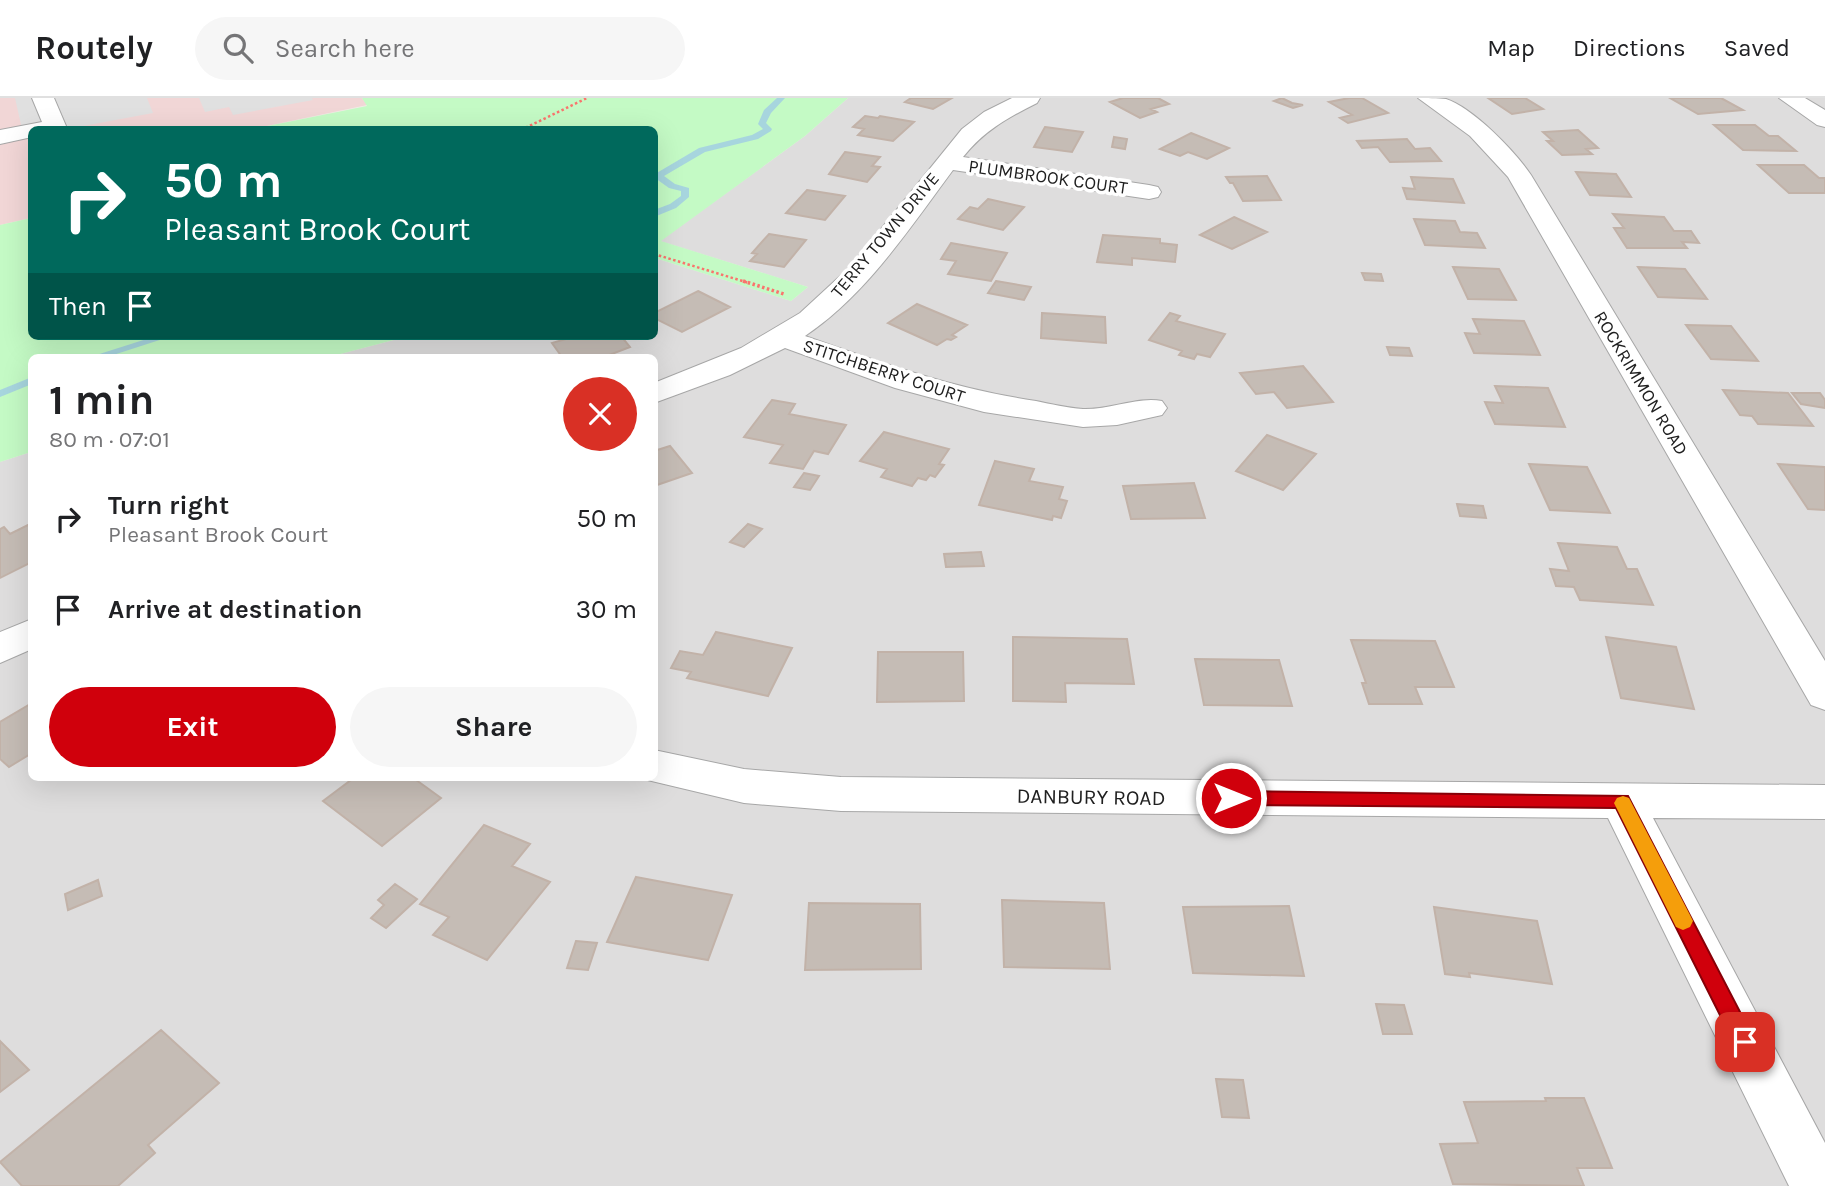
<!DOCTYPE html>
<meta charset="utf-8">
<style>
:root{--surface:#fff;--page:#f6f6f6;--text:#202124;--muted:#757577;--line:#e0e0e0;--accent:#d0000c}
body{margin:0;font-family:Karla,sans-serif;background:var(--page);color:var(--text);height:100vh;display:flex;flex-direction:column;font-size:26px;white-space:nowrap}
*{box-sizing:border-box;margin:0}
p{font-size:23px;color:var(--muted)}
.icon{flex:none;width:38px;height:38px;fill:none;stroke:currentColor;stroke-width:2;stroke-linecap:round;stroke-linejoin:round}
.map{position:relative;flex:1;overflow:hidden}
.side{position:absolute;left:28px;top:256px;width:630px;height:427px;display:flex;flex-direction:column;background:var(--surface);border-radius:10px;box-shadow:0 7px 28px #0002}
.side>*{flex:none}
.hud{position:absolute;left:28px;top:28px;width:630px;height:214px;border-radius:10px;box-shadow:0 7px 28px #0002;background:#00695c;color:#fff;overflow:hidden}
.pin{position:absolute;display:grid;place-items:center;width:60px;height:60px;color:#fff;margin:-30px;border-radius:14px;box-shadow:0 4px 10px #0006}
.me{position:absolute;width:77px;margin:-38px;rotate:90deg;stroke-linejoin:round;filter:drop-shadow(0 0 5px #0008)}
.turn{display:flex;align-items:center;gap:24px;height:147px;padding:0 21px;font-size:32px}
.turn .icon{width:91px;height:91px;stroke-width:2.5}
.turn b{display:block;font-size:49px;line-height:60px}
.then{display:flex;align-items:center;height:66px;padding:0 21px;background:#0003;gap:14px;font-size:26px}
.round{display:grid;place-items:center;flex:none;width:74px;height:74px;border-radius:37px;background:var(--page)}
.overview{display:flex;align-items:center;justify-content:space-between;height:119px;padding:0 21px}
h1{font-size:42px;font-weight:700;line-height:52px}
.cta{display:flex;gap:14px;margin-top:auto;padding:14px 21px}
.cta a{flex:1;height:80px;border-radius:42px;background:var(--accent);color:#fff;font-size:28px;font-weight:700;line-height:80px;text-align:center}
.cta a+a{background:var(--page);color:var(--text)}
ul{padding:0;list-style:none}
li{display:flex;align-items:center;gap:21px;height:91px;padding:0 21px}
li div{flex:1}
li b{display:block;font-size:26px}
li em{font-style:normal}
header{display:flex;align-items:center;gap:42px;box-sizing:border-box;height:98px;padding:0 35px;background:var(--surface);border-bottom:2px solid var(--line)}
header strong{font-size:33px}
nav{display:flex;gap:38px;margin-inline-start:auto;font-size:24px}
.search{width:490px;height:63px;background:var(--page);display:flex;align-items:center;gap:18px;box-sizing:border-box;padding:0 24px;border-radius:38px;color:var(--muted);font-size:26px}
.map>svg:first-child{display:block}
</style>
<header>
<strong>Routely</strong>
<div class="search"><svg class="icon" aria-label="search" viewBox="0 0 24 24"><circle cx="10" cy="10" r="6"/><path d="M15 15l6 6"/></svg>Search here</div>
<nav><a>Map</a><a>Directions</a><a>Saved</a></nav>
</header>
<div class="map">
<svg width="1825" height="1088" viewBox="0 0 1825 1088">
<rect width="100%" height="100%" fill="#f0ece6"/>
<path fill="#dedddd" d="M848,0h977v1088h-1825v-724l31,-10 1,325h622v-420h-325l80,-21h245l1,-78 136,43 17,-14 -148,-46 145,-105z"/>
<path fill="#f1d6d6" d="M0,0h362l5,7 -114,24 -221,1 -1,88 -31,7z"/>
<path fill="#c4fac5" d="M362,0h486l-43,38 -144,105 147,46 -17,14 -136,-43 -1,-128 -401,-1 114,-23z
M31,120l1,118h377l-80,21h-297l-1,95 -31,10v-237z"/>
<path fill="#e0e0e0" d="M15,0h132l6,15 -86,16 -35,1 -8,8z
M199,0h113l1,2 -80,15 -4,-8 -24,5z"/>
<g fill="none" stroke-linecap="round" stroke-linejoin="round">
<path fill="#a7d5de" fill-rule="evenodd" d="M777,0h8l-14,15 -5,10 6,6 -1,2 -13,8 -53,13 -41,24 11,8 14,4v9l-13,11 -22,9v-7l16,-6 11,-8v-5l-12,-3 -14,-10v-4l44,-26 53,-13 11,-6 -5,-5 6,-14z
M156,238h16l-65,21h-17z
M32,279v7l-32,13v-7z"/>
</g>
<path fill="#c5bcb5" stroke="#c2b2a8" stroke-width="2" d="M911,0h41l-19,11 -28,-7z
M1123,0h35l11,6 -18,5 6,3 -17,6 -30,-16z
M1282,0l10,5 11,2 -10,3 -19,-7z
M1349,0h13l26,15 -40,10 -8,-5 12,-3 -23,-13z
M1488,0h37l18,11 -31,5z
M1670,0h51l22,12 -45,4z
M865,18l13,2 2,-2 34,6 -21,19 -35,-6 6,-6 -11,-2z
M1714,27h41l14,11h9l18,15 -53,-1z
M1045,29l38,5 -11,20 -38,-5z
M1578,32l20,18 -12,1 6,5 -30,1 -15,-14h6l-10,-9z
M1191,35l38,15 -22,11 -19,-7 -8,4 -20,-7z
M1114,39l13,2 -2,10 -13,-2z
M1407,41l8,10 15,-1 11,13 -51,1 -12,-15 -16,1 -5,-7z
M845,54l35,5 -8,9 8,1 -13,15 -38,-8z
M1758,67h46l15,13h6v15h-36z
M1576,74l40,2 15,23 -41,-2z
M1267,78l14,24 -38,1 -10,-18h-3l-4,-6z
M1411,79l42,2 11,24 -57,-4 -4,-11 12,1z
M807,92l38,6 -20,24 -39,-7z
M988,101l36,8 -21,23 -45,-11 12,-12 8,2z
M1613,116l51,3 10,14h17l8,12 -17,-1 5,6h-60l-13,-20h10z
M1234,119l33,15 -35,17 -32,-14z
M1414,121l41,2 5,11 17,1 8,15 -60,-3z
M769,136l37,6 -22,27 -34,-6 7,-7 -5,-1z
M1103,137l57,4v4l17,2 -2,17 -43,-4v7l-35,-3z
M951,145l56,10 -16,28 -43,-7 8,-13 -15,-2z
M1453,169l46,2 17,31 -48,-1z
M1638,169l47,2 22,30 -49,-2z
M1362,175l19,1 2,7 -18,-1z
M996,183l35,6 -7,13 -36,-7z
M698,193l32,16 -48,25 -28,-14v-5z
M917,206l50,21 -15,10 4,2 -5,3 -4,-1 -10,6 -49,-22z
M1042,215l63,4 1,26 -65,-5z
M1170,215l10,3 -4,5 49,13 -15,23 -13,-3 -3,5 -15,-4 3,-4 -33,-11z
M1473,221l51,2 16,34 -66,-2 -9,-20 15,1z
M1686,227l45,1 27,35 -47,-2z
M576,238h45l9,11 -26,10h-42l-10,-14z
M1387,249l22,1 3,8 -22,-1z
M1303,268l30,36 -46,6 -13,-16 -18,2 -16,-21z
M1495,288l53,2 17,39 -70,-3 -10,-22 18,1z
M1723,292l65,3 25,33 -55,-2 -6,-8 -12,-1z
M1792,295h28l5,7v8l-24,-4z
M772,302l23,4 -6,10 57,11 -18,29 -14,-3 -11,18 -33,-6 13,-18 -39,-8z
M884,334l65,17 -10,15 5,1 -9,12 -5,-2 -4,5 -8,-2 -6,8 -31,-9 6,-8 -27,-8z
M1267,337l49,19 -33,36 -47,-19z
M670,348l22,27 -38,13v-35z
M995,363l39,8 -5,12 34,6 -4,12 8,2 -6,17 -8,-2 -1,4 -73,-15z
M1529,366l58,3 23,46 -60,-3z
M1778,366l47,3v43l-17,-1z
M804,375l15,3 -9,14 -16,-3z
M1194,385l11,35 -74,1 -8,-33z
M1457,406l26,2 3,12 -26,-2z
M748,426l14,5 -18,18 -14,-5z
M28,427l4,4v33l-32,16v-49l4,-2 6,7z
M1558,445l59,4 10,22h10l16,36 -73,-5 -6,-13 -18,-1 -6,-17 19,2z
M981,454l3,14 -38,1 -2,-13z
M716,534l76,16 -24,48 -81,-18 4,-6 -20,-4 9,-17 23,4z
M1013,539l114,2 7,45 -69,-1 1,19 -53,-1z
M1606,539l70,10 18,62 -73,-11z
M1351,542l84,1 19,46h-39l7,17h-53l-7,-21h4z
M878,554h85l1,49 -87,1z
M1195,561l84,1 13,46 -88,-1z
M32,605v50l-23,14 -9,-8v-37z
M355,679h57l29,21 -59,48 -59,-45z
M484,727l46,19 -18,22 38,16 -63,78 -54,-25 16,-18 -29,-13z
M636,779l96,18 -24,65 -101,-18z
M98,782l4,16 -34,14 -3,-16z
M395,786l22,15 -31,29 -15,-10 13,-13 -6,-5z
M1002,802l102,3 6,66 -106,-2z
M809,805l111,1 1,65 -116,1z
M1289,808l15,70 -111,-3 -10,-66z
M1434,809l103,14 15,63 -83,-11 1,4 -25,-3z
M576,843l21,2 -9,27 -21,-2z
M1376,906l28,1 8,29h-29z
M161,932l58,53 -71,62 7,8 -37,33h-96l-22,-24z
M0,943l29,29 -29,22z
M1216,981l27,1 6,38 -27,-1z
M1545,1000h39l28,70h-35l7,18 -131,-2 -13,-40 38,-1 -14,-41 82,-1z"/>
<g fill="none" stroke-linecap="round" stroke-linejoin="round">
<defs>
<path id="minor" d="M32,0h22l12,28 -2,4h-32v7l-32,7v-14l42,-8z
M1012,0h28l-3,5c-30,15 -53,28 -74,54l186,28 9,2 3,5 -3,5 -9,2 -196,-29c-44,59 -86,124 -148,166 76,27 150,53 231,65 15,3 31,7 47,8 26,1 56,-13 79,-8l5,7 -5,7 -45,10 -34,2 -99,-15 -89,-24 -110,-40 -55,27 -76,28v-20l87,-35 59,-35 51,-47 111,-137 22,-17z
M1418,0c8,0 20,0 28,1 27,9 69,52 85,76l294,486v49l-14,-5 -303,-528 -38,-41z
M1779,0h26l20,12v17l-8,-2z
M32,521v30l-32,14v-31z
M654,652l90,19 97,8 984,8v34l-172,-1 172,325v43h-36l-181,-368 -767,-7 -97,-8 -105,-25 15,-1z"/>
</defs>
<use href="#minor" stroke="#a7a7a7" stroke-width="2"/>
<path stroke="#fa746d" stroke-width="2.5" stroke-dasharray="2.5 2.5" stroke-linecap="butt" d="M521,32l66,-32
M654,156l95,29"/>
<path stroke="#fa746d" stroke-width="3.5" stroke-dasharray="2.5 2.5" stroke-linecap="butt" d="M743,183l41,13"/>
<use href="#minor" fill="#fff" fill-rule="evenodd"/>
</g>
<path fill="#d0000c" stroke="#870008" stroke-width="2" d="M1231,693l397,5 124,239 3,7 -3,7 -7,3 -8,-3 -121,-241 -385,-3 -6,-2 -2,-5 2,-5z"/>
<path fill="#f59e0b" d="M1623,698l6,2 61,117 3,6 -3,6 -7,3 -7,-3 -62,-124 3,-5z"/>
<g text-anchor="middle" dominant-baseline="central" stroke-width="7" stroke-linejoin="round" paint-order="stroke">
<g font-size="18" fill="#202020" stroke="#fff">
<text transform="translate(1048 79) rotate(8)">PLUMBROOK COURT</text>
<text transform="translate(885 137) rotate(-50)">TERRY TOWN DRIVE</text>
<text transform="translate(884 273) rotate(18)">STITCHBERRY COURT</text>
<text transform="translate(1641 285) rotate(59)">ROCKRIMMON ROAD</text>
</g>
<g font-size="21" fill="#202020" stroke="#fff">
<text transform="translate(1091 699) rotate(1)">DANBURY ROAD</text>
</g>
</g>
</svg>
<div class="pin" style="left:1745px;top:944px;background:#d93025"><svg class="icon" aria-label="arrive" viewBox="0 0 24 24"><path d="M6 21V4h12l-3 4 3 4H6"/></svg></div>
<svg class="me" style="left:1231px;top:700px" viewBox="-20 -20 40 40"><circle r="17" fill="#d0000c" stroke="#fff" stroke-width="3"/><path d="M0-11L8 9 0 5-8 9z" fill="#fff"/></svg>
<div class="hud">
<div class="turn"><svg class="icon" aria-label="right" viewBox="0 0 24 24"><path d="M7 20v-9h11M14 6l5 5-5 5"/></svg><div><b>50 m</b>Pleasant Brook Court</div></div>
<div class="then">Then<svg class="icon" aria-label="arrive" viewBox="0 0 24 24"><path d="M6 21V4h12l-3 4 3 4H6"/></svg></div>
</div>
<section class="side">
<div class="overview"><div><h1>1 min</h1><p>80 m · 07:01</p></div><a class="round" style="background:#d93025;color:#fff"><svg class="icon" aria-label="close" viewBox="0 0 24 24"><path d="M6 6l12 12M18 6L6 18"/></svg></a></div>
<ul>
<li><svg class="icon" aria-label="right" viewBox="0 0 24 24"><path d="M7 20v-9h11M14 6l5 5-5 5"/></svg><div><b>Turn right</b><p>Pleasant Brook Court</p></div><em>50 m</em></li>
<li><svg class="icon" aria-label="arrive" viewBox="0 0 24 24"><path d="M6 21V4h12l-3 4 3 4H6"/></svg><div><b>Arrive at destination</b></div><em>30 m</em></li>
</ul>
<div class="cta"><a>Exit</a><a>Share</a></div>
</section>
</div>
